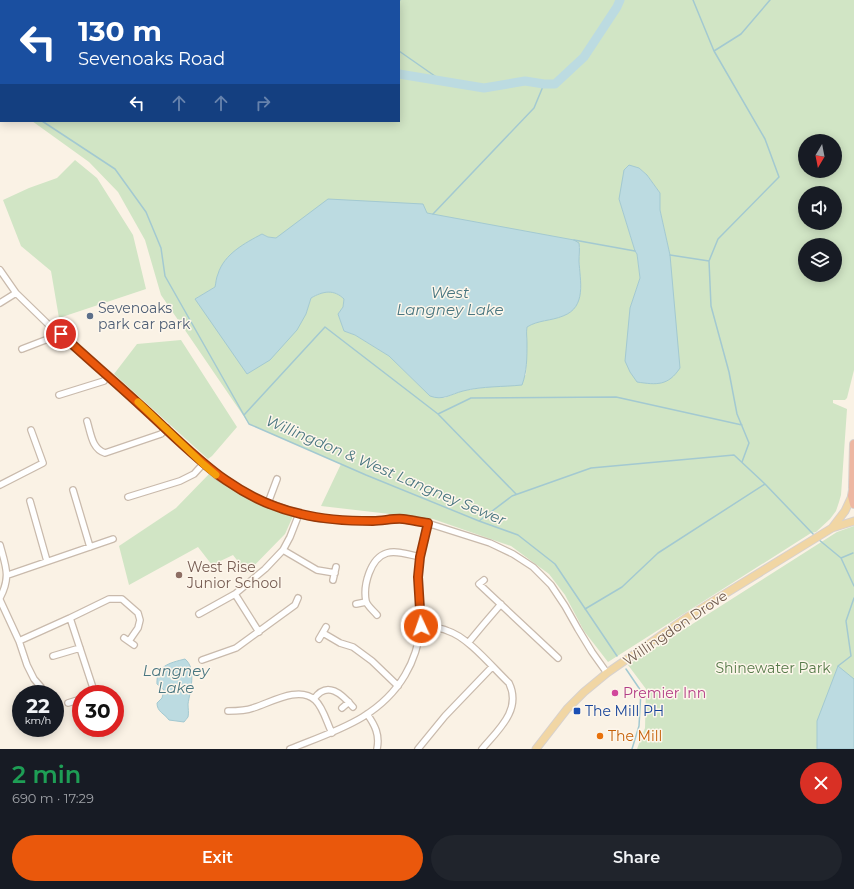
<!DOCTYPE html>
<meta charset="utf-8">
<style>
:root{--surface:#171b24;--page:#20242c;--text:#f1f3f6;--muted:#9ea1a6;--accent:#ea580c}
body{margin:0;font-family:Montserrat,sans-serif;background:var(--page);color:var(--text);height:100vh;display:flex;flex-direction:column;font-size:15px;white-space:nowrap}
*{box-sizing:border-box;margin:0}
p{font-size:13px;color:var(--muted)}
.icon{flex:none;width:22px;height:22px;fill:none;stroke:currentColor;stroke-width:2;stroke-linecap:round;stroke-linejoin:round}
.map{position:relative;height:749px;overflow:hidden}
.details{display:flex;flex-direction:column;background:var(--surface);flex:1}
.details>*{flex:none}
.banner{position:absolute;left:0px;top:0px;width:400px;height:122px;box-shadow:0 2px 10px #0003;background:#1a4fa0;color:#fff;overflow:hidden}
.needle{width:26px;rotate:190deg}
.tools{position:absolute;left:798px;top:134px;display:grid;gap:8px}
.tools a{display:grid;place-items:center;width:44px;height:44px;border-radius:50%;background:var(--surface);box-shadow:0 2px 10px #0003;font-size:20px}
.speed{position:absolute;left:12px;top:685px;display:flex;gap:8px;font-size:20px;font-weight:700;text-align:center}
.speed>*{display:grid;place-content:center;width:52px;height:52px;border-radius:50%;background:var(--surface);box-shadow:0 2px 10px #0003;line-height:1}
.speed small{font-size:10px;font-weight:400}
.speed .limit{border:6px solid #d22;background:#fff;color:#111}
.pin{position:absolute;display:grid;place-items:center;width:34px;height:34px;color:#fff;margin:-17px;border:2px solid #fff;border-radius:50%;box-shadow:0 1px 4px #0007}
.me{position:absolute;width:44px;margin:-22px;rotate:357deg;stroke-linejoin:round;filter:drop-shadow(0 0 3px #0008)}
.turn{display:flex;align-items:center;gap:14px;height:84px;padding:0 12px;font-size:18px}
.turn .icon{width:52px;height:52px;stroke-width:2.5}
.turn b{display:block;font-size:28px;line-height:34px}
.lanes{display:flex;align-items:center;height:38px;padding:0 12px;background:#0003;justify-content:center;gap:20px;direction:ltr}
.lanes .off{opacity:.35}
.round{display:grid;place-items:center;flex:none;width:42px;height:42px;border-radius:21px;background:var(--page)}
.head{display:flex;align-items:center;justify-content:space-between;height:68px;padding:0 12px}
h1{font-size:24px;font-weight:600;line-height:30px;color:#1e9e55}
.cta{display:flex;gap:8px;margin-top:auto;padding:8px 12px}
.cta a{flex:1;height:46px;border-radius:24px;background:var(--accent);color:#fff;font-size:16px;font-weight:600;line-height:46px;text-align:center}
.cta a+a{background:var(--page);color:var(--text)}
.map>svg:first-child{display:block}
</style>
<div class="map">
<svg width="854" height="749" viewBox="0 0 854 749">
<rect width="100%" height="100%" fill="#faf2e5"/>
<path fill="#d1e5c5" fill-rule="evenodd" d="M0,0h854v370l-7,28 -2,2h-12v3l14,6 -6,86 -2,7 -3,9 -6,8 -14,13 -5,1 -203,129 -24,-31 -19,-36 -16,-21 -38,-28 -78,-27 -112,-13 20,-42 -92,-40 -88,-129 -16,-55 -27,-48 -29,-30 -57,-41h367v-120h-398v89zM805,141h30v30h-30zM639,168l8,7 13,18v17l10,45 -40,53 10,-30 -3,-24 -2,-3 -16,-52zM805,193h30v30h-30zM262,234l6,3 7,1 305,8 -1,13 2,31 -11,22 -7,4 -29,7 -7,4 -1,6 1,9 -1,33 -38,12 -26,4 -18,7 -14,-2 -41,-40 -34,-21 -11,-4 -6,-17 5,-7 1,-8c-10,-10 -21,-8 -33,-1l-5,16 -111,-15 20,-12zM805,245h30v30h-30z
M75,160l22,18 36,57 13,54 -87,29 -8,-47 -30,-25 -18,-46 26,-12 28,-10z
M181,340l56,87 -25,29 -4,3 -94,-85 23,-30z
M210,473l41,26 42,17 -8,18 -38,39 -14,-18 -21,10 -14,-18 -69,38 -10,-39 57,-38z
M854,526v223h-217l8,-21 1,-39 -18,-24 209,-133z"/>
<path fill="#bcdbe1" stroke="#a3c9d1" d="M629,165l10,3 8,7 13,18v17l10,45 10,113c-12,18 -23,17 -43,14l-7,-10 -5,-11 5,-53 10,-30 -3,-24 -2,-3 -16,-52 5,-29z
M328,199l95,5 4,9 147,27 5,3c1,6 0,12 0,18 1,20 8,46 -16,55 -12,5 -25,4 -36,11 -1,6 0,10 0,16 0,14 0,29 -5,42 -19,2 -39,1 -59,6 -12,3 -20,10 -33,5l-41,-40 -34,-21 -11,-4 -6,-17 5,-7 1,-8c-10,-10 -21,-8 -33,-1l-5,16 -9,16 -27,30 -23,14 -52,-75 20,-12c1,-4 1,-9 3,-13 6,-20 27,-31 44,-40l6,3 8,1z
M185,659c12,10 5,32 3,45 0,4 1,9 0,13 -1,2 -3,3 -4,5l-15,-2c-5,-7 -12,-8 -12,-17l5,-5 2,-8 -7,-6c-1,-18 12,-21 28,-25z
M838,666l16,13v70h-37v-28z"/>
<g fill="none" stroke-linecap="round" stroke-linejoin="round">
<path stroke="#a3c9d1" stroke-width="1.5" d="M81,0v1
M327,0l1,1
M693,0l21,51 51,88 14,38 -61,62 -9,22 2,45 18,66 8,42 12,29 -7,19
M399,1l1,-1
M399,51l43,30
M714,51l27,-17 29,-34
M0,70l1,2
M42,121l73,48 31,43 15,36 4,28 84,148 117,51 113,46 39,14 37,29 62,92
M433,214l101,-106 10,-24
M574,240l61,11
M670,255l39,6
M438,414l33,-16 145,-1 126,28
M244,415l81,-88 113,87 78,80
M479,521l33,-25 79,-28 143,-13 31,29 49,51
M818,539l23,19 13,28
M841,558l12,-5
M585,609l37,-22 36,-34 107,-69
M851,656l-5,-35 8,-23
M838,666l13,-10
M626,669l15,22 -2,35 -7,23"/>
<path stroke="#bcdbe1" stroke-width="9" d="M25,0l5,1
M399,74l85,14 41,-7 19,3h11l29,-27 33,-50 3,-7"/>
<defs>
<path id="minor" d="M0,270l16,23 37,36 60,51 66,60 24,24 14,12 33,20 49,18 23,5 18,1 35,1 27,-2 25,4 63,20 23,11 20,13 18,18 14,21 13,23 14,23 15,21
M0,303l16,-10
M22,349l39,-15
M59,395l45,-14 4,-6
M87,421c4,13 5,28 18,32l56,-19 6,-6
M0,485l43,-22 -12,-33
M73,490l17,57
M128,497l52,-16 14,-7 9,-10
M30,501l17,60
M268,503l9,-24
M0,545c6,22 11,32 0,53
M283,550l34,20 18,3
M8,575l105,-36
M333,580l3,-13
M484,580l-5,4 79,74
M235,594l24,38
M0,600l19,41 8,24 7,14 7,8 4,7
M356,604l10,-2
M199,614l36,-20 30,-25 18,-19 7,-13 9,-23
M377,615c-3,-4 -10,-9 -11,-14 -3,-15 4,-43 21,-48 10,-3 23,2 33,4
M70,618l25,76
M421,626c9,1 19,1 27,5 20,6 46,38 61,52 13,27 -11,47 -27,66
M323,633l17,10 13,4 19,14 26,25
M124,638l10,7
M319,639l7,-12
M19,641l51,-23 39,-19h13l16,14 2,7 -2,8 -9,13
M468,643l15,-18 18,-21
M53,656l27,-8
M202,660l34,-12 59,-43 3,-7
M314,699c13,-19 28,-5 39,8
M68,703l13,-4
M342,708l7,-6
M228,711c8,0 17,0 25,-3 17,-5 46,-23 62,-8 8,7 12,23 17,33
M367,714c8,11 13,21 10,35
M290,749c44,-18 89,-30 115,-74 9,-15 14,-32 16,-49 1,-16 -3,-33 -3,-49 1,-18 5,-36 9,-54
M418,749l27,-33 47,-49"/>
<path id="major" d="M832,528l13,-17 7,-15
M536,749l31,-40 17,-17 23,-19 82,-57 143,-88 22,-7"/>
<path id="highway" d="M854,485l-2,11 2,8
M853,488l1,-44"/>
</defs>
<use href="#minor" stroke="#c9baac" stroke-width="8"/>
<use href="#major" stroke="#d7d1cd" stroke-width="9"/>
<use href="#highway" stroke="#d7d1cd" stroke-width="10"/>
<use href="#minor" stroke="#fff" stroke-width="5.5"/>
<use href="#major" stroke="#f1d6a4" stroke-width="7"/>
<use href="#highway" stroke="#edb7a2" stroke-width="8"/>
</g>
<g fill="none" stroke-linecap="round" stroke-linejoin="round">
<defs>
<path id="route" d="M61,334c26,24 53,47 79,71 51,46 90,93 161,109 24,6 48,7 72,7 10,0 21,-3 30,-2 8,1 17,3 25,4l-8,34 -2,20 3,49"/>
</defs>
<use href="#route" stroke="#983908" stroke-width="10"/>
<use href="#route" stroke="#ea580c" stroke-width="7"/>
<path stroke="#f59e0b" stroke-width="7" d="M138,402l65,62 13,11"/>
</g>
<circle fill="#5c6f8a" stroke="#fdf6eb" stroke-width="1.5" cx="90" cy="316" r="4"/>
<circle fill="#8d6e63" stroke="#fdf6eb" stroke-width="1.5" cx="179" cy="575" r="4"/>
<circle fill="#d1479c" stroke="#fdf6eb" stroke-width="1.5" cx="615" cy="693" r="4"/>
<rect fill="#1a4fb4" stroke="#fdf6eb" stroke-width="1.5" x="573" y="707" width="8" height="8" rx="2"/>
<circle fill="#e8710a" stroke="#fdf6eb" stroke-width="1.5" cx="600" cy="736" r="4"/>
<g text-anchor="middle" dominant-baseline="central" stroke-width="3" stroke-linejoin="round" paint-order="stroke">
<g font-size="14" fill="#4e5e75" stroke="#fdf6eb" text-anchor="start">
<text x="98" y="308">Sevenoaks<tspan x="98" dy="16">park car park</tspan></text>
</g>
<g font-size="14" fill="#785e54" stroke="#fdf6eb" text-anchor="start">
<text x="187" y="567">West Rise<tspan x="187" dy="16">Junior School</tspan></text>
</g>
<g font-size="14" fill="#6f5a4d" stroke="#fdf6eb">
<text transform="translate(675 628) rotate(-34)">Willingdon Drove</text>
</g>
<g font-size="14" fill="#567a49" stroke="#fdf6eb">
<text x="773" y="668">Shinewater Park</text>
</g>
<g font-size="14" fill="#b23c85" stroke="#fdf6eb" text-anchor="start">
<text x="623" y="693">Premier Inn</text>
</g>
<g font-size="14" fill="#164399" stroke="#fdf6eb" text-anchor="start">
<text x="585" y="711">The Mill PH</text>
</g>
<g font-size="14" fill="#c56008" stroke="#fdf6eb" text-anchor="start">
<text x="608" y="736">The Mill</text>
</g>
<g font-size="15" font-style="italic" fill="#497680" stroke="#fdf6eb">
<text x="450" y="292">West<tspan x="450" dy="17">Langney Lake</tspan></text>
<text transform="translate(386 470) rotate(23)">Willingdon &amp; West Langney Sewer</text>
<text x="176" y="670">Langney<tspan x="176" dy="17">Lake</tspan></text>
</g>
</g>
</svg>
<div class="tools">
<a><svg class="needle" viewBox="-14 -14 28 28"><path d="M0-13l5 13h-10z" fill="#e53935"/><path d="M0 13l5-13h-10z" fill="#9ea1a6"/></svg></a>
<a><svg class="icon" aria-label="sound" viewBox="0 0 24 24"><path d="M4 9h4l5-4v14l-5-4H4zM17 9q2 3 0 6"/></svg></a>
<a><svg class="icon" aria-label="layers" viewBox="0 0 24 24"><path d="M12 4l9 5-9 5-9-5zM3 14l9 5 9-5"/></svg></a>
</div>
<div class="speed"><div>22<small>km/h</small></div><div class="limit">30</div></div>
<div class="pin" style="left:61px;top:334px;background:#d93025"><svg class="icon" aria-label="arrive" viewBox="0 0 24 24"><path d="M6 21V4h12l-3 4 3 4H6"/></svg></div>
<svg class="me" style="left:421px;top:626px" viewBox="-20 -20 40 40"><circle r="17" fill="#ea580c" stroke="#fff" stroke-width="3"/><path d="M0-11L8 9 0 5-8 9z" fill="#fff"/></svg>
<div class="banner">
<div class="turn"><svg class="icon" aria-label="left" viewBox="0 0 24 24"><path d="M17 20v-9H6M10 6l-5 5 5 5"/></svg><div><b>130 m</b>Sevenoaks Road</div></div>
<div class="lanes"><svg class="icon" aria-label="left" viewBox="0 0 24 24"><path d="M17 20v-9H6M10 6l-5 5 5 5"/></svg><svg class="icon off" aria-label="ahead" viewBox="0 0 24 24"><path d="M12 20V5M6 11l6-6 6 6"/></svg><svg class="icon off" aria-label="ahead" viewBox="0 0 24 24"><path d="M12 20V5M6 11l6-6 6 6"/></svg><svg class="icon off" aria-label="right" viewBox="0 0 24 24"><path d="M7 20v-9h11M14 6l5 5-5 5"/></svg></div>
</div>
</div>
<section class="details">
<div class="head"><div><h1>2 min</h1><p>690 m · 17:29</p></div><a class="round" style="background:#d93025;color:#fff"><svg class="icon" aria-label="close" viewBox="0 0 24 24"><path d="M6 6l12 12M18 6L6 18"/></svg></a></div>
<div class="cta"><a>Exit</a><a>Share</a></div>
</section>
